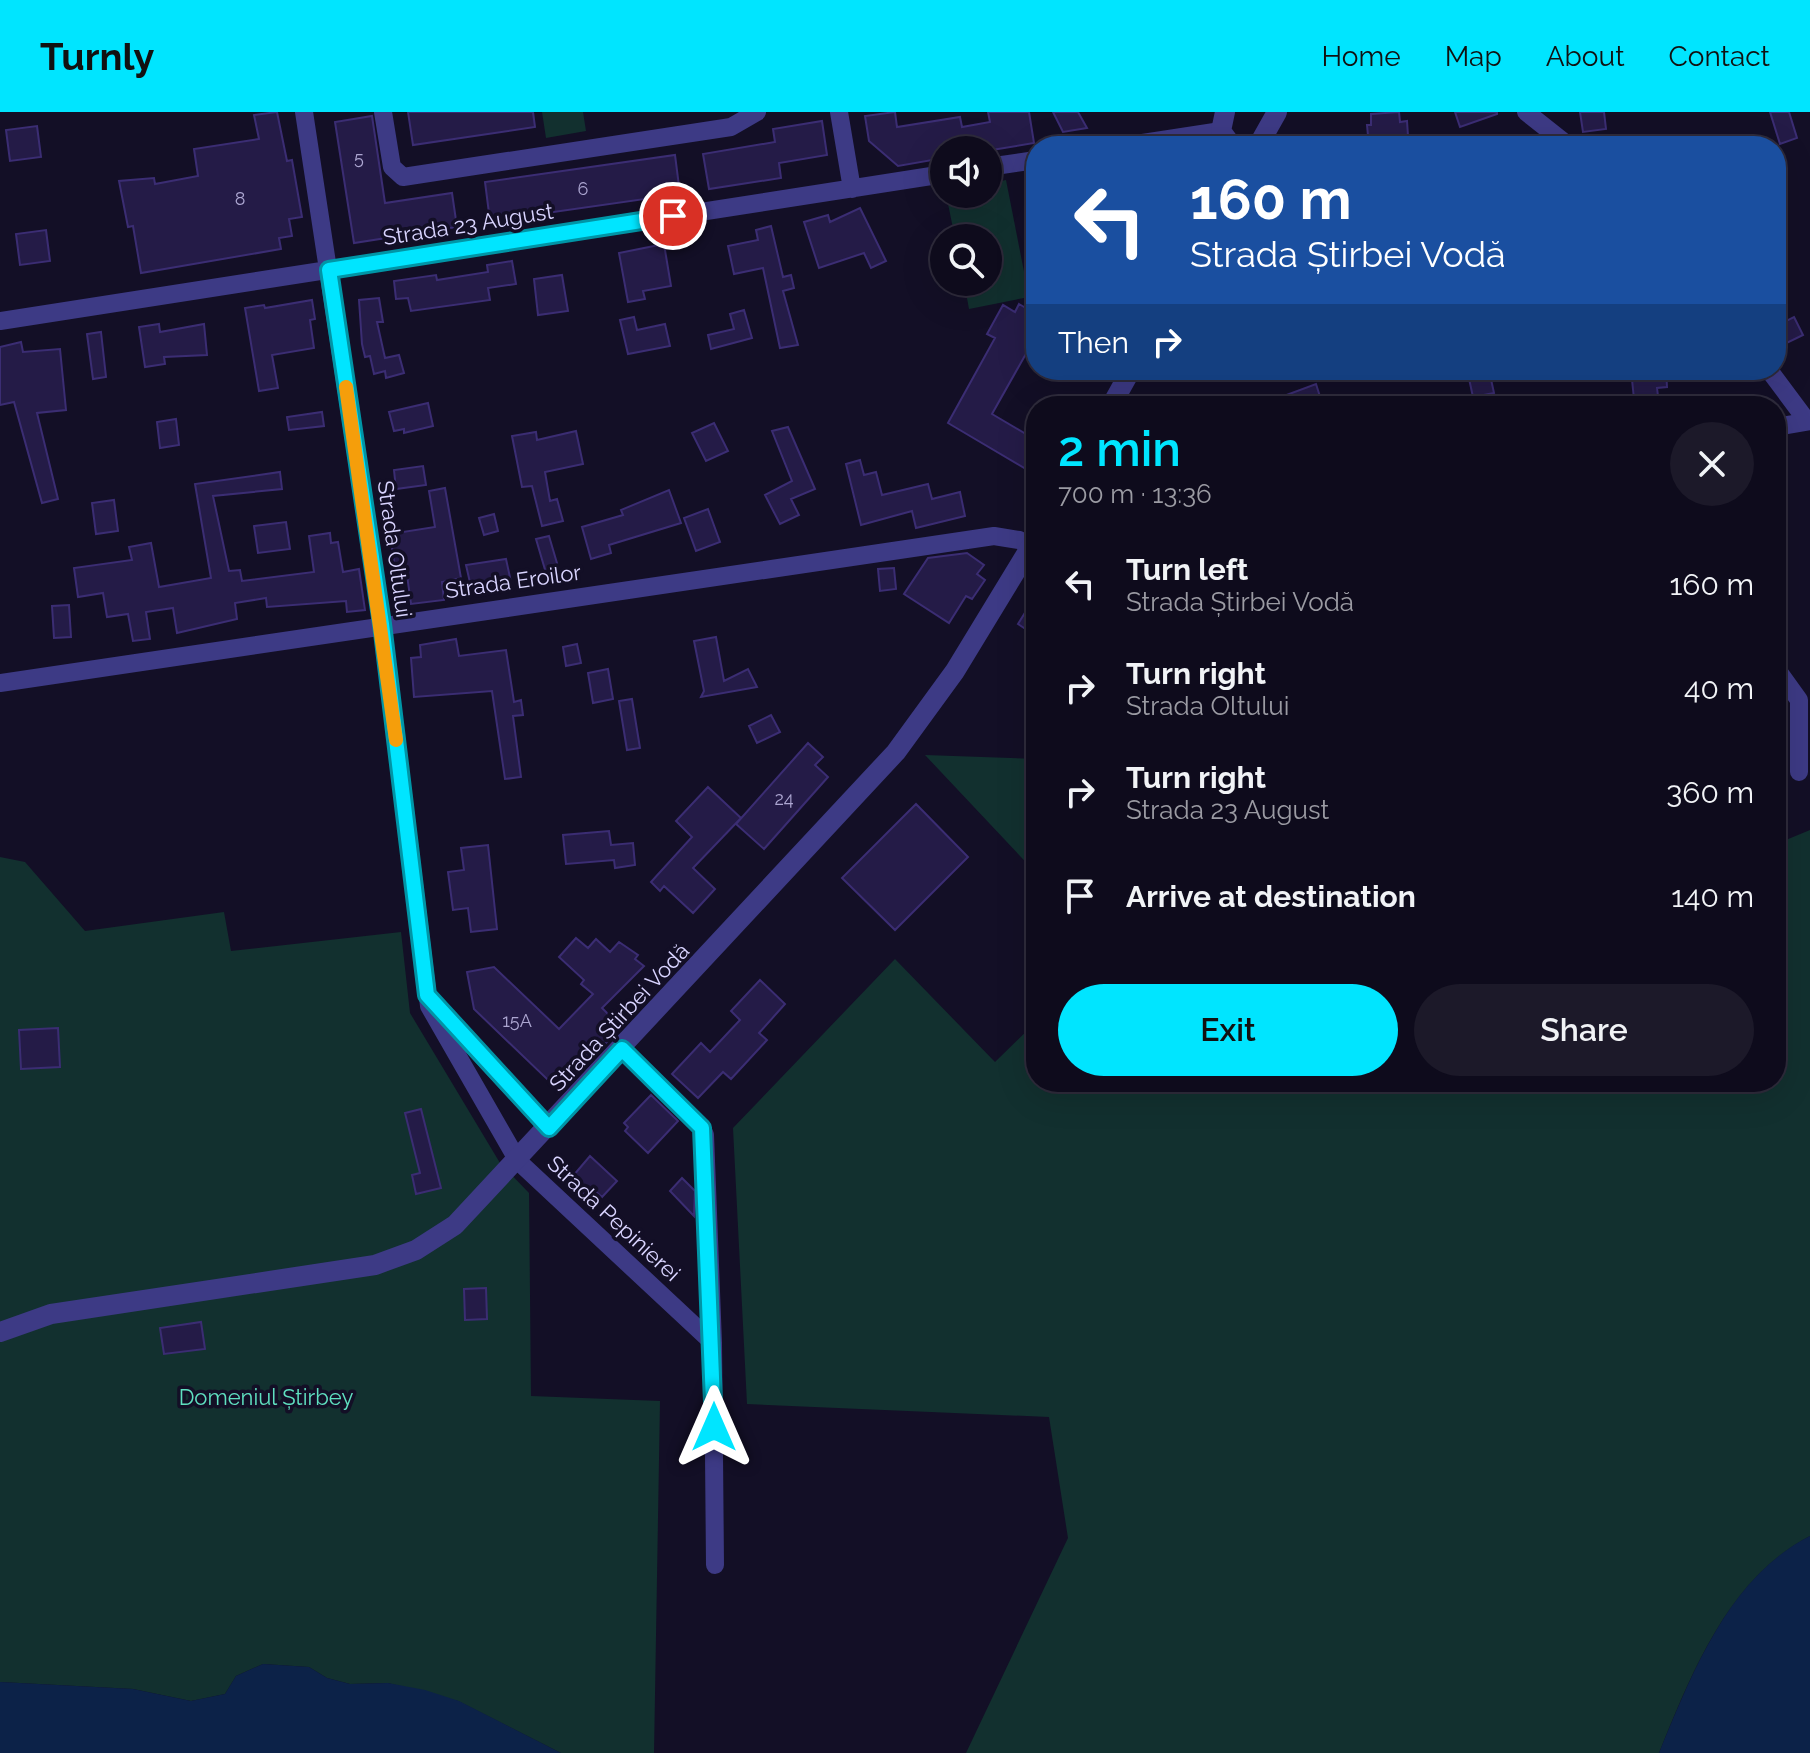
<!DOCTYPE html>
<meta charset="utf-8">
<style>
:root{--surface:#0e0b1c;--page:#1c1929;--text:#f1f3f6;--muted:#9b9ba3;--line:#2e2b3b;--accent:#00e5ff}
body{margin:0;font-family:Raleway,sans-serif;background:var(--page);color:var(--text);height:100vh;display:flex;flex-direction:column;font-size:30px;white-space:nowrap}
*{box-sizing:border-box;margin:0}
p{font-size:26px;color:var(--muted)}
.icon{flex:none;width:44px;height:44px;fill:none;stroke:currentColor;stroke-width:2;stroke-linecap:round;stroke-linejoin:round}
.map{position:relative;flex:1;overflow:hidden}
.details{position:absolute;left:1026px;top:284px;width:760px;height:696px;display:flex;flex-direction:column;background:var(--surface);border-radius:32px;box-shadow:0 8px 32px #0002,0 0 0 2px var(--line)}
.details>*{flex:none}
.guide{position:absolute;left:1026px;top:24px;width:760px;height:244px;border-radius:32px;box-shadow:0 8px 32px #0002,0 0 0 2px var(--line);background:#1a4fa0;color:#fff;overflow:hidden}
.tools{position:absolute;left:930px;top:24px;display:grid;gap:16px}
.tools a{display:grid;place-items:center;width:72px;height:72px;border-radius:50%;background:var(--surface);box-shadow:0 8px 32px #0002,0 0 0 2px var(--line);font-size:40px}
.pin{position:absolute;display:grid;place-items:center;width:68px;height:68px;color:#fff;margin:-34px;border:4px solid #fff;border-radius:50%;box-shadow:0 2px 8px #0007}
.me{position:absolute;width:88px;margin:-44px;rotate:0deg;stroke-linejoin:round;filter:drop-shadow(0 0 6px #0008)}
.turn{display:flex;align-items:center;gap:28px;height:168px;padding:0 32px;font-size:36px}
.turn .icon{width:104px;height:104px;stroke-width:2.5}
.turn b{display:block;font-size:56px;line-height:68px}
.then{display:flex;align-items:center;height:76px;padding:0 32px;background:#0003;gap:16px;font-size:30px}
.round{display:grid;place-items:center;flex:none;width:84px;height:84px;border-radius:42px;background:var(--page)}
.summary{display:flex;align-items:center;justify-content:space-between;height:136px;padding:0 32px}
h1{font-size:48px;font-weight:600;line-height:60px;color:var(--accent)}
.cta{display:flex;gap:16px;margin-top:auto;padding:16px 32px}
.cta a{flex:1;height:92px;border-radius:48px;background:var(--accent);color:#111;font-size:32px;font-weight:600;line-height:92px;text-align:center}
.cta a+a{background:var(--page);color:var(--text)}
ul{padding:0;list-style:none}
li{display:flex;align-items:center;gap:24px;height:104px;padding:0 32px}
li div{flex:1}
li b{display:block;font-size:30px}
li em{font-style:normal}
header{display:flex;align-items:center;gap:48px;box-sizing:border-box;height:112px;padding:0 40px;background:var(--accent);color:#111}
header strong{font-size:38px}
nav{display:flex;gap:44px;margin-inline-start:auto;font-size:28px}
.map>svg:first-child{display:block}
</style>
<header>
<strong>Turnly</strong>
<nav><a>Home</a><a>Map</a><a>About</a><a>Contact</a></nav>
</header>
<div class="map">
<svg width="1810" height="1641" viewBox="0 0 1810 1641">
<rect width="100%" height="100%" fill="#130f26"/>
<path fill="#12302f" d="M542,0h41l3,19 -40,7z
M1006,68l23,117 -60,12 -5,-27h24v-44h-33l-9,-44h42v-10z
M925,643l111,4v114z
M1810,718v706c-81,42 -118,136 -151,217h-693l102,-215 -19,-121 -302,-13 -14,-276 162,-169 100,103 41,-40v60h740v-238z
M0,745l25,5 60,69 139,-19 7,39 170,-19 9,81 90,150 29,30 2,203 129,5 -6,352h-93l-103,-52 -70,-18 -38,1 -23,-6 -18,-11 -46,-3 -27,12 -11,18 -34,7 -58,-12 -133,-7z"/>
<path fill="#0c2248" d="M1810,1424v217h-151c33,-80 70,-176 151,-217z
M263,1552l46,3 18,11 23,6 38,-1 37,7 34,11 102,52h-561v-71l133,7 58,12 34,-7 11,-18z"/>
<path fill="#241b47" stroke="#3b2d73" stroke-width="2" d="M277,0l10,49 5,-1 10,57 -13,2 3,17 -13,2 2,11 -140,24 -8,-47 -5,1 -9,-46 35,-3 1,6 43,-8 -4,-27 65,-10 -5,-24z
M408,0h125l2,15 -122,18z
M895,0l2,15 63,-10 2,10 28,-5 -2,-10h41l5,31 -42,7h-48v8l-46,8 -29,-25 -4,-25z
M1053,0h25l9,16 -24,4z
M1399,0l1,10 7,-1 1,15 -7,1 1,9h-33l-2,-21h4v-11z
M1455,0h42v2l-37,13z
M1580,0h24l2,17 -23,3z
M1770,0h19l8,26 -17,6z
M372,4l13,87 67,-10 5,34 -103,16 -19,-121z
M822,9l5,34 -48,8 2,15 -72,11 -6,-35 72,-12 -2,-13z
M37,14l4,31 -31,4 -4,-31z
M675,43l5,39 -190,27 -5,-39z
M860,96l26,53 -15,7 -7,-15 -45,15 -15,-46 24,-7 2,7z
M771,114l12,51 8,-2 3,13 -11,3 15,54 -18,3 -17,-80 -29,6 -6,-28 30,-6 -2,-10z
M46,118l4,31 -30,4 -4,-31z
M664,132l7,42 -28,5 2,8 -17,3 -9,-49z
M512,149l4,23 -28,4 2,12 -79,11 -3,-13 -12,1 -2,-18 42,-6 1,5 51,-8 -1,-7z
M562,163l6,36 -30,4 -4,-36z
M379,186l4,24h-6l8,36 14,-3 5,18 -18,5 -1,-7 -11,3 -4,-18 -5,1 -3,-13 -3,-44z
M312,188l3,19 -5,1 4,28 -42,7 6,33 -19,3 -14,-83 19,-3 1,3z
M1019,192l17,10v22l-44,78 44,26v35l-88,-52 47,-85 -8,-4 16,-29 12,7z
M744,198l8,28 -41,11 -3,-14 26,-6 -4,-15z
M634,205l3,13 28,-6 5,22 -42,8 -8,-34z
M1794,205l9,18 -27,13v-22z
M159,212l1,8 44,-8 3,31 -43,2 1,7 -20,3 -6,-40z
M101,220l5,45 -13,2 -6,-45z
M21,230l2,10 37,-3 6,61 -29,3 21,86 -16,4 -28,-101 -14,3v-58z
M1489,258l5,23 -21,4 -5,-23z
M1631,258h35l1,17 -10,1 1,8 -24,3z
M1316,272l7,22h-58v-3z
M428,291l5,23 -29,7v-4l-10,2 -5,-19z
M322,300l2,14 -35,4 -2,-13z
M176,307l3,26 -19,3 -3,-26z
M714,311l14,28 -22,10 -14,-28z
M788,315l27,62 -24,10 8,16 -19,9 -15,-29 27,-14 -20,-50z
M576,319l7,33 -38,8 5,29 7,-2 6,22 -21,5 -10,-40 -10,1 -10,-51 24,-4 1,8z
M860,348l4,15 12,-3 6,23 46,-11 4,15 28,-7 5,24 -49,12 -4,-17 -51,14 -15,-61z
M423,354l3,19 -30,4 -2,-19z
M280,360l2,17 -69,7 16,75 11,-1 2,11 72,-9 -5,-36 21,-3 1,10 7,-1 5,30 16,-3 6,41 -18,2 -1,-11 -79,6 -1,-9 -31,5 2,16 -60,14 -4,-25 -27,4 4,27 -17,2 -5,-27 -21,3 -4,-24 -25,4 -4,-29 58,-8 -3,-13 22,-4 8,44 52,-9 -16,-94z
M445,376l16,90 -19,4 2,18 -33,4 -4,-29 -11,1 -6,-42 45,-7 -6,-36z
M669,378l12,33 -72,22 2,8 -20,6 -9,-32 41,-12 -2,-5z
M114,388l4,31 -22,3 -4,-31z
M708,397l12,33 -24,9 -12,-33z
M494,402l4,17 -14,4 -5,-17z
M286,410l4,27 -32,4 -4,-27z
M549,424l10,34 -13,3 -10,-34z
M967,441l17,12 -7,9 8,6 -13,19 -6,-3 -17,27 -45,-29 24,-36z
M506,447l5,23 -40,5 -5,-22z
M894,456l2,21 -16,2 -2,-22z
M1036,483v41l-18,-12z
M69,493l2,32 -17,1 -2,-32z
M716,525l8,44 24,-12 9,18 -56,10 3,-6 -10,-50z
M456,527l3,17 47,-6 8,52 7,-2 2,15 -10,1 8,61 -16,2 -13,-88 -78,6 -3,-39 10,-1 -1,-12z
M577,532l4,19 -15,3 -3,-19z
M608,557l5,30 -20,4 -5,-30z
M632,587l8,49 -13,2 -8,-49z
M771,603l9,17 -23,11 -8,-17z
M808,631l15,14 -8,8 13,12 -64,72 -28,-25z
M708,675l33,31 -48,50 22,21 -22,24 -29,-27 -4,5 -9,-9 41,-45 -16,-16z
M916,692l52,53 -73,73 -53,-52z
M609,719l2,14 22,-2 2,22 -20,3 -1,-8 -48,4 -3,-29z
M488,733l9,84 -26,3 -3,-24 -15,2 -5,-38 16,-2 -3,-22z
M576,826l12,10 8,-9 14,13 9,-10 19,13 -3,4 9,7 -42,42 19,19 -50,53 -11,-11 -12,11 -74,-71 -7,-37 27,-5 65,62 34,-35 -12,-10 3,-4 -25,-23z
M760,868l25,24 -26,29 8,7 -36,39 -8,-7 -25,26 -26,-24 29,-31 9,9 30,-32 -9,-9z
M58,916l2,39 -39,2 -2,-39z
M651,983l27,26 -30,32 -23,-22 3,-4 -4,-4z
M421,997l20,79 -25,6 -4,-19 8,-2 -15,-60z
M590,1044l27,25 -15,16 -7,-6 -7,7 -16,-14 4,-5 -3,-3z
M682,1066l13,13 -1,25 -24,-25z
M486,1176l1,31 -22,1 -1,-31z
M201,1210l4,27 -41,5 -4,-26z"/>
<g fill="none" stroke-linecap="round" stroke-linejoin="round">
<path stroke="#3d3a85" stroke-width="18" d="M304,0l78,512 47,382 89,155 195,182
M383,0l9,55 11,10 328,-50 26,-15
M839,0l13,77
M1526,0l43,34
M1123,34l98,-15
M988,55l48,-7
M0,209l944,-147
M1769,258l38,51
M1776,315l34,-6
M1776,556l23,32v72
M0,571l994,-147 25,4 17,8
M438,897l111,119
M622,937l80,79 3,7 8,208 2,222"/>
<path stroke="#3d3a85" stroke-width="20" d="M1225,0l-4,19 11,15
M1258,34l19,-34
M1111,294l20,-36
M0,1220l51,-18 324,-49 41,-15 39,-25 441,-473 59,-81 81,-133"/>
</g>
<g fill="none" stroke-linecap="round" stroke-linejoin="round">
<defs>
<path id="route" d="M673,104l-344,54 53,354 45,371 122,133 73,-79 80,79 12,299"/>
</defs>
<use href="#route" stroke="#0095a6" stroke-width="20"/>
<use href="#route" stroke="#00e5ff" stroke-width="14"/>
<path stroke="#f59e0b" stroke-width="14" d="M346,275l50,353"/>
</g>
<g text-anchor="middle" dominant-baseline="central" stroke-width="7" stroke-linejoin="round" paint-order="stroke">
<g font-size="18" fill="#aca6d1">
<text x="359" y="45">5</text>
<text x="583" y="76">6</text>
<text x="240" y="86">8</text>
<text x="784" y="686">24</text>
<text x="517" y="908">15A</text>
</g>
<g font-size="22" fill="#d9d4ff" stroke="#130f26">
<text transform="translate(468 112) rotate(-9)">Strada 23 August</text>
<text transform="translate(395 437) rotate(82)">Strada Oltului</text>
<text transform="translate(513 469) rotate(-8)">Strada Eroilor</text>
<text transform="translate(619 905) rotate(-47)">Strada Știrbei Vodă</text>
<text transform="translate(614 1106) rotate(43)">Strada Pepinierei</text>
</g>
<g font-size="22" fill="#5fe0c0" stroke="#130f26">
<text x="266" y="1285">Domeniul Știrbey</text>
</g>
</g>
</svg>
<div class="tools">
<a><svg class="icon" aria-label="sound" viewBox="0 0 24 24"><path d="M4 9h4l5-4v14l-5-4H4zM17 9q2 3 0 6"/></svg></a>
<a><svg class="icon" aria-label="search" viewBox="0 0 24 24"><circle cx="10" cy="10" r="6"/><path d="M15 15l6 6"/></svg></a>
</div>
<div class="pin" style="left:673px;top:104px;background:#d93025"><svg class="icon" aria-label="arrive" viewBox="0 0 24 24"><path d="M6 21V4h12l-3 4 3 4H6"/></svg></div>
<svg class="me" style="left:714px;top:1315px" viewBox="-20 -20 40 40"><path d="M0-17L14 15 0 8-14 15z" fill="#00e5ff" stroke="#fff" stroke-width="4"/></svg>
<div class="guide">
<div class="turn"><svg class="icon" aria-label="left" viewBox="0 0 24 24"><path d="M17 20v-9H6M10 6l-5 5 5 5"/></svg><div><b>160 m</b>Strada Știrbei Vodă</div></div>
<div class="then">Then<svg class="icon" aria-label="right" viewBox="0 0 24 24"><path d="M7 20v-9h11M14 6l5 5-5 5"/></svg></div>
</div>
<section class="details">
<div class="summary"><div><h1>2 min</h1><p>700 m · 13:36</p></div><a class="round"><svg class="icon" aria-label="close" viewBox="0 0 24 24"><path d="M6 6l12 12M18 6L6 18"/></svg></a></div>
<ul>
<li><svg class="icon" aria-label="left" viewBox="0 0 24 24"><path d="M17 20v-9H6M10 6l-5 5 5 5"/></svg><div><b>Turn left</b><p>Strada Știrbei Vodă</p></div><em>160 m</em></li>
<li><svg class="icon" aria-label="right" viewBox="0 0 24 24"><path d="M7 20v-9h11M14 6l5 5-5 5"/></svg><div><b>Turn right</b><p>Strada Oltului</p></div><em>40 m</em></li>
<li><svg class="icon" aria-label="right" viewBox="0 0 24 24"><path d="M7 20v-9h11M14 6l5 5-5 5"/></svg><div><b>Turn right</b><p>Strada 23 August</p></div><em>360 m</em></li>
<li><svg class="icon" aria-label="arrive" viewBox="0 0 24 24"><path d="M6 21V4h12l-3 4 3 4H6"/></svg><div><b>Arrive at destination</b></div><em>140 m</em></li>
</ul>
<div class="cta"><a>Exit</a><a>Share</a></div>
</section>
</div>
